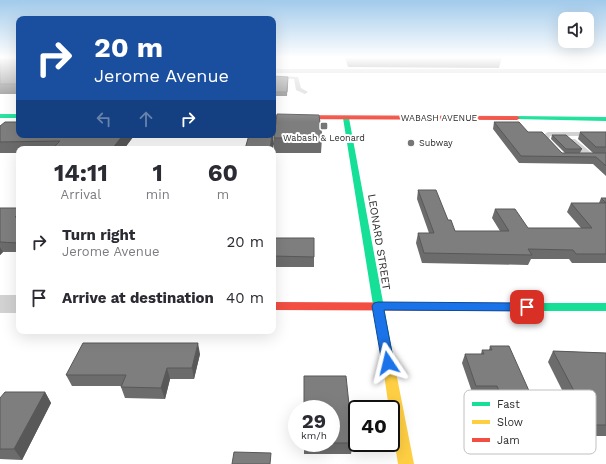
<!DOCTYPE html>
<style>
:root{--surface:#fff;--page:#f2f2f3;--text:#2b2b33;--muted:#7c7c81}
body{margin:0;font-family:"Work Sans",sans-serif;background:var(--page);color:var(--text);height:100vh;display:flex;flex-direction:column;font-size:15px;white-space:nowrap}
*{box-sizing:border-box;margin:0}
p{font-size:13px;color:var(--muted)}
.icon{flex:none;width:22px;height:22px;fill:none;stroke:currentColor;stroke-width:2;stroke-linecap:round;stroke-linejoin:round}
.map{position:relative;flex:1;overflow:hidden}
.details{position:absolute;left:16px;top:146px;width:260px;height:188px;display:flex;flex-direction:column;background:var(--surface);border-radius:8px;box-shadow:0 4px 16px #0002}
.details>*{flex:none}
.hud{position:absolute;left:16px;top:16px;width:260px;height:122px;border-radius:8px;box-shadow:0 4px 16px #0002;background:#1a4fa0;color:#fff;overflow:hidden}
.tools{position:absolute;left:558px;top:12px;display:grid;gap:8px}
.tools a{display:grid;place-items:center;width:36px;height:36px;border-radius:8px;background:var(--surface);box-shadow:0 4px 16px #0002;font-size:20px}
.speed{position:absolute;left:288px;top:400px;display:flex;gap:8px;font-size:20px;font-weight:700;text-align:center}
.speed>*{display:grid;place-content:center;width:52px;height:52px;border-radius:50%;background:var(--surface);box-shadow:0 4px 16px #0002;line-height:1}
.speed small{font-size:10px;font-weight:400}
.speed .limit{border:2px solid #111;border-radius:6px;background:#fff;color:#111}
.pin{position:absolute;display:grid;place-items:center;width:34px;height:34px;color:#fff;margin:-17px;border-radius:8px;box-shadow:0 2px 6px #0006}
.me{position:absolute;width:44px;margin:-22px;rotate:350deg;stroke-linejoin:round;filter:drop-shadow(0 0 3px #0008)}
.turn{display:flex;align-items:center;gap:14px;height:84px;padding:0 12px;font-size:18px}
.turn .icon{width:52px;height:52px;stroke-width:2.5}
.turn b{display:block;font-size:28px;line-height:34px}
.lanes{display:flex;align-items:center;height:38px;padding:0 12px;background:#0003;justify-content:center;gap:20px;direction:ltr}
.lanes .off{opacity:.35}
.eta{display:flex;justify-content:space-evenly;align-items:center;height:68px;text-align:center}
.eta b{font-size:24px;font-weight:700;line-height:28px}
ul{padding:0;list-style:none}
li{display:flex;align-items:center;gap:12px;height:56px;padding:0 12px}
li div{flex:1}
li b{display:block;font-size:15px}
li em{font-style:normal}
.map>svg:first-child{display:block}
</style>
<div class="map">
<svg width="606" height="464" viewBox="0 0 606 464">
<rect width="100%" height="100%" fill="#fff"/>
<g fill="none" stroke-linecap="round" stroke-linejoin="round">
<path fill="#d2d2d2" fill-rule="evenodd" d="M273,69h333v4h-333z
M281,76l17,1 3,11 7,4 -3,2 -9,-4 -2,-11 -13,-1z
M548,132h58v4h-56l-1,3 7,8 -4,2h-3l-8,-10 5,-6z
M569,139h6l19,16v4h-6l-19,-16z"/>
<path fill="#d2d2d2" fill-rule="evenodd" d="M0,295h19v18h-19z"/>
<path fill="#16e098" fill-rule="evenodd" d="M0,114h19v4h-19z
M346,116l3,2 46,249 -2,4 -4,1 -4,-1 -2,-4 -40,-249z
M517,116l89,1v4l-91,-2 -1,-1z
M510,303h96v8h-96l-4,-1 -2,-3 2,-3z"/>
<path fill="#ffcf43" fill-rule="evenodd" d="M389,362l4,1 2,4 19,97h-16l-7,-45v-10h-2l-6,-42 2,-4z"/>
<path fill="#f24e42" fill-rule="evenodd" d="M273,115l244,1 3,2 -3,2 -244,-1z
M273,302l237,1 4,1 2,3 -2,3 -4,1 -237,-1z"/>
</g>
<path fill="#6c6c6c" d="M0,57h19v37h-19z
M345,57h157l-3,11 -151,-1z
M273,76l15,4 -1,16h-14z
M494,122l34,10 34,21h3l-14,-14 1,-4 30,14 -2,4h13l-15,-14 2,-7h26v44l-13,-12 -74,-1 -26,-34z
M0,126l133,11 -9,12h-105v4h-19z
M274,138h48l-1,15h-47z
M418,190l30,30 7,11h45l-8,-13 3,-9 33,19h53l-14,-16 4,-9h28l2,-5h5v65h-34l-3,-4h-38l-3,6 -106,-2 -6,-20 2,-10h11l-12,-34z
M0,208h19v44h-16l-3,3z
M314,238v29h-40l-1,-11z
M490,346l44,56 15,29 -5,9h-34l-16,-45h-21l-11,-32 3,-9h16l1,-4h7z
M553,351l53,2v83h-21l-37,-74z
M200,354l-6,25h-24l-5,20 -40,-1 -4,-11 1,-1h-50l-6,-11z
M45,392l6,11 -29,57 -22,-1v-61z
M304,443h49l-2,11h-47z"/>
<path fill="#585858" d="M273,131l1,13 -1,5h-3l2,-14h1z
M123,135h10v2l-9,12h-12z
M19,213v13l-4,-9z
M0,247l3,5 -3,3z
M198,343l2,11 -6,25 -2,-11z
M167,368l3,11 -5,20 -4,-11z
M45,392l6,11 -29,57 -8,-11z"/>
<path fill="#7e7e7e" stroke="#585858" d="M0,57h19v27h-19z
M273,76l15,1 -1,15h-14z
M277,114l42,1 3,23h-48z
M5,122h14v13h104l-11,14h-60l8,-8 -60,1v-16z
M494,122h25l9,10h14l20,21h44v13l-10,-9 -75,-1z
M580,132h26v15h-10z
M249,135h23l-2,14h-25z
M552,135h14l16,14h-16z
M418,190h18l12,30h3l4,11h54l-14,-22h20l13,19h64l-21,-25h35v51h-30l-3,-4 -45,-1 4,6 -108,-2 -6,-20h16z
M601,198h5v5z
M0,208h19v5l-4,4h4v26l-19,-1z
M275,238h39v19l-41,-1z
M83,343h115l-6,25h-25l-6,20 -40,-1 5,-12h-60z
M490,346h19l25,56h2l13,29h-34l-18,-45h-21l-11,-32h19l-2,-4h10z
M553,351l53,2v72h-14z
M304,376h42l7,67h-22v-34h-27z
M5,392h40l-31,57h-14v-51z
M234,452l37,1 -1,11h-38z"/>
<linearGradient id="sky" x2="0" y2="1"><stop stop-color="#a1caeb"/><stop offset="0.47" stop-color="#fff"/><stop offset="1" stop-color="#fff" stop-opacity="0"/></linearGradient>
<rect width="606" height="122" fill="url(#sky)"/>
<path fill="#1a73e8" stroke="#114b97" d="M378,302l149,1 4,1 2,3 -2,3 -4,1 -143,-1 10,53 -2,4 -4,2 -5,-2 -1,-4 -10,-57 2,-3z"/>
<g fill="#767676" stroke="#fff" stroke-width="1.5">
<rect x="320" y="122" width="8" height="8" rx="2"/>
<circle cx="411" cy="143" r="4"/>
</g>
<g text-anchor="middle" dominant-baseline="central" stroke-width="4" stroke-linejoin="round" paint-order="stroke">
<g font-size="9" fill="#2d2d2d" stroke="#fff">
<text x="439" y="118">WABASH AVENUE</text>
</g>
<g font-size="9" fill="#2d2d2d" stroke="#fff">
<text x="324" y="138">Wabash &amp; Leonard</text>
<text x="419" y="143" text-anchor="start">Subway</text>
</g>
<g font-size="11" fill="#2d2d2d" stroke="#fff">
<text transform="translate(379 242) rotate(81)">LEONARD STREET</text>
</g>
</g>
<rect x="464" y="390" width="132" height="64" rx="6" fill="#fff" stroke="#c0c0c0" stroke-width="1"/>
<rect x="472" y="402" width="18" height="4" fill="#16e098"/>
<rect x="472" y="420" width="18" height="4" fill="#ffcf43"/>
<rect x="472" y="438" width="18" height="4" fill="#f24e42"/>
<g font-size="11" fill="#2d2d2d">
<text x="497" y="408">Fast</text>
<text x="497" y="426">Slow</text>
<text x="497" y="444">Jam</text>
</g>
</svg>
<div class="tools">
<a><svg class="icon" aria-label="sound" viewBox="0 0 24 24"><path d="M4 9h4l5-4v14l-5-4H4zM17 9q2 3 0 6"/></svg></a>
</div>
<div class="speed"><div>29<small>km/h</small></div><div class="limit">40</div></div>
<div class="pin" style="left:527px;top:307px;background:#d93025"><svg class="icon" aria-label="arrive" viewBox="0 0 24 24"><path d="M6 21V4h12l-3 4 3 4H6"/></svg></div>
<svg class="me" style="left:388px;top:363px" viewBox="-20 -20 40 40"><path d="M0-17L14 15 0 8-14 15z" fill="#1a73e8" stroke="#fff" stroke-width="4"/></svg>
<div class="hud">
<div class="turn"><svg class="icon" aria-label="right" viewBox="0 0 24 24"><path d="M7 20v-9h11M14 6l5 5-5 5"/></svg><div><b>20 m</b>Jerome Avenue</div></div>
<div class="lanes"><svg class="icon off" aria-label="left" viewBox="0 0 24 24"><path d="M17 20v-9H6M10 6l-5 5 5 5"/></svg><svg class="icon off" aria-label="ahead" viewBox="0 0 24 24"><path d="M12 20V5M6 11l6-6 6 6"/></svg><svg class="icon" aria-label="right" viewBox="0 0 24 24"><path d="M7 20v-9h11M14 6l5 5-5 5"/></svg></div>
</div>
<section class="details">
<div class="eta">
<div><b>14:11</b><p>Arrival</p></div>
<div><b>1</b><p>min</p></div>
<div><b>60</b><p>m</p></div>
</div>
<ul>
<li><svg class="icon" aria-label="right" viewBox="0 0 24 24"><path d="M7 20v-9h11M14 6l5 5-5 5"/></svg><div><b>Turn right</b><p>Jerome Avenue</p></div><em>20 m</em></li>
<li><svg class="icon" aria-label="arrive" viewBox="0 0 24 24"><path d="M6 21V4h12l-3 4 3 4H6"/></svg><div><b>Arrive at destination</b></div><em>40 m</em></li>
</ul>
</section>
</div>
